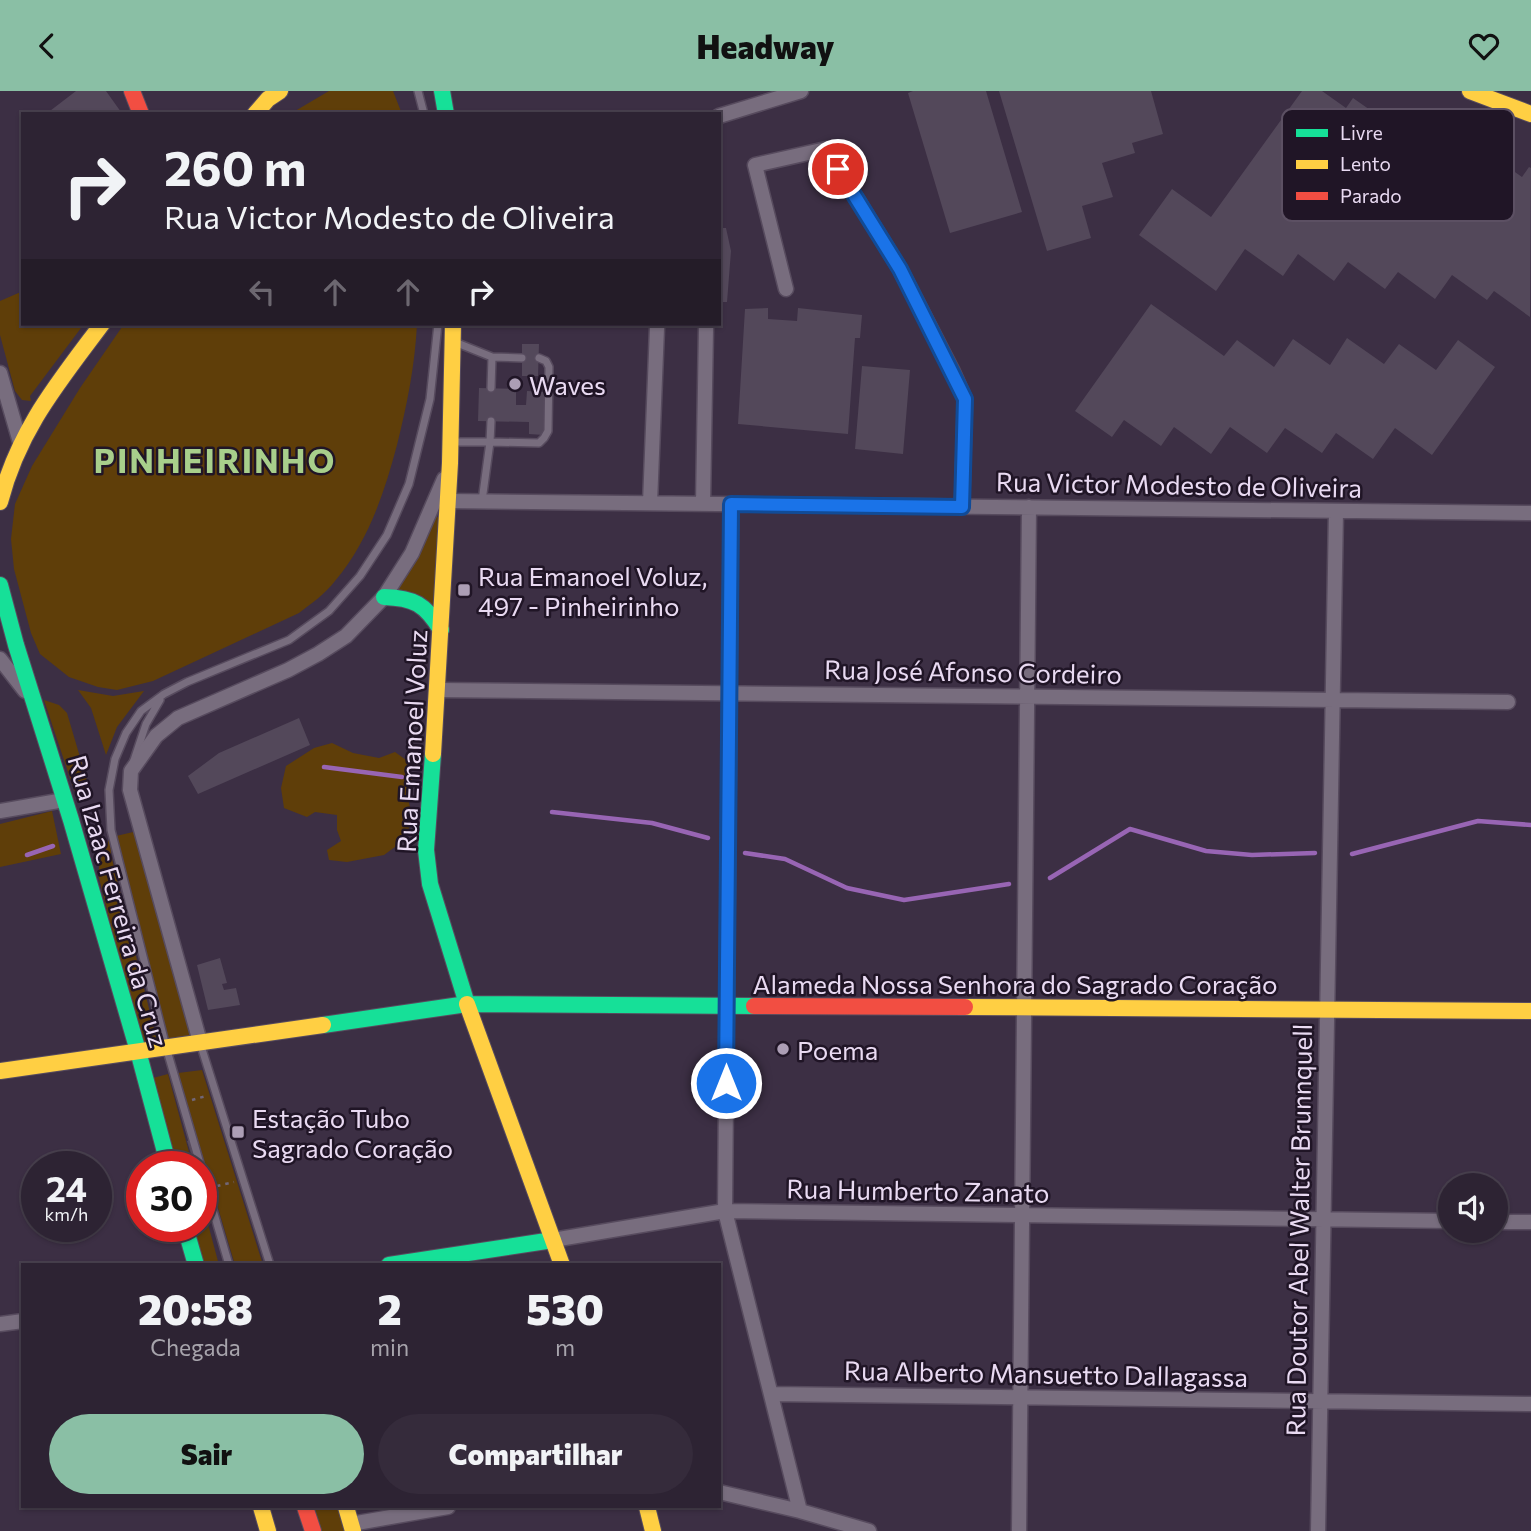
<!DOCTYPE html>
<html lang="pt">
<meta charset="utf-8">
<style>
:root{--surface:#2d2333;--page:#352b3b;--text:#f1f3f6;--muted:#a7a4ac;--line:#48404e;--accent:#8abfa5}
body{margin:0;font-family:Commissioner,sans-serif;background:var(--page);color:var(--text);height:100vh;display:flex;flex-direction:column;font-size:26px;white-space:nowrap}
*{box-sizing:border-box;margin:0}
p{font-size:23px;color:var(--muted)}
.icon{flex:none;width:38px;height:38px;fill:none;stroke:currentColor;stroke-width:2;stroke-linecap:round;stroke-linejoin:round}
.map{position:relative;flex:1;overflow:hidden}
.sheet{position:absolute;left:21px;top:1172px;width:700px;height:245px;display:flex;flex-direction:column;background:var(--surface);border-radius:0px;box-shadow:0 2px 5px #0004,0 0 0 2px var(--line)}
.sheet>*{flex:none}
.top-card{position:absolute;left:21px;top:21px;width:700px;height:214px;border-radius:0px;box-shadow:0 2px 5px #0004,0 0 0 2px var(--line);background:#2d2333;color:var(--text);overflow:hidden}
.tools{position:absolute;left:1438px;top:1082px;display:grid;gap:14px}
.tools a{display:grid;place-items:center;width:70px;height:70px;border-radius:50%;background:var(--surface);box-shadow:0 2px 5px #0004,0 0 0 2px var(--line);font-size:35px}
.speed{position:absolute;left:21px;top:1060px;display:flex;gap:14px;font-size:35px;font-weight:700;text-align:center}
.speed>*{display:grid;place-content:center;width:91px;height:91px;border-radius:50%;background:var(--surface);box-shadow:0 2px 5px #0004,0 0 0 2px var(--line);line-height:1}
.speed small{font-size:18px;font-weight:400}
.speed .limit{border:10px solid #d22;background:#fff;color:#111}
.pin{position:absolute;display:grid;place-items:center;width:60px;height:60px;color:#fff;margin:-30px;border:4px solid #fff;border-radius:50%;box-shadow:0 2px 7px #0007}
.me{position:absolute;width:77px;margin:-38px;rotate:0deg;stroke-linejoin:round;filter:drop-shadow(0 0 5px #0008)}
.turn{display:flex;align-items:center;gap:24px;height:147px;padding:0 28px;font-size:32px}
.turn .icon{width:91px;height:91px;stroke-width:2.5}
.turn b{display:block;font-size:49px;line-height:60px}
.lanes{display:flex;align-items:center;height:66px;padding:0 28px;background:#0003;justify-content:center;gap:35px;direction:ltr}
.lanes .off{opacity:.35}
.eta{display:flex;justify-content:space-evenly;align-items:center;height:119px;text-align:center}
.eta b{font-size:42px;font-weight:800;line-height:49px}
.primary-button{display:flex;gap:14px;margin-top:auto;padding:14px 28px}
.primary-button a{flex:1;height:80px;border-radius:42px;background:var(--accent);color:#111;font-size:28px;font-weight:800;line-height:80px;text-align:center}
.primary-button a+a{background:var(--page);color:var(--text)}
header{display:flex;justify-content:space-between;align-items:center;height:91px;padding:0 28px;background:var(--accent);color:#111;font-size:32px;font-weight:800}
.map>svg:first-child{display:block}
</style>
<header><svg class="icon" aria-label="back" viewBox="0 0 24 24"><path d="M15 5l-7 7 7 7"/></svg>Headway<svg class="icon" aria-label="heart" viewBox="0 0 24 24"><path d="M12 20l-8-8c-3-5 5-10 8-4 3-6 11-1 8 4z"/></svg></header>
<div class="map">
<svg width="1531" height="1440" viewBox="0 0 1531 1440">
<rect width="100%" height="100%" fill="#3c2f44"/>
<path fill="#5f3e09" d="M329,0h64l9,23h-112z
M23,200v33h61l-54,72 1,5 -9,-1 -7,-9 -15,-56v-34z
M124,233h293c-2,41 -10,81 -20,121 -13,49 -29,97 -62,136 -10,13 -23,22 -36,32l-146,68 -36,9 -19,-3 -29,-10 -29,-23 -9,-21 -17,-64 -3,-30 4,-35 17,-38 48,-78z
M434,425l9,2 -5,97 -43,-24z
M78,599l35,6 31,-5 -27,36 -11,28 -15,-47z
M44,609l15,5 8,8 23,78 -11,2 -5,-3z
M332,652l21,10 26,5 16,-6 11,8 6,15 -3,28 2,8v14l-12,19 -15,11 -37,7 -18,-2 -2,-10 14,-9 -4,-11v-15l-22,-3 -8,5 -23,-9 -3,-20 5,-22 28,-18z
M52,720l9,43 -61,13v-43z
M142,739l51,207 -27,4 -50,-205z
M110,746l1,18 46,186 -17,2 -42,-169 2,-13z
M202,979l61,195h-28l-57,-192z
M168,983l25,93h-16l-24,-89z
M201,1107l18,67h-16l-10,-38h8z
M311,1416h28l8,24h-28z"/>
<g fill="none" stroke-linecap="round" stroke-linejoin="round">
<path stroke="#9865b4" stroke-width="4.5" d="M324,676l78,10
M552,721l100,11 56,15
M745,762l40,6 62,29 57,12 105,-16
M1352,763l126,-33 53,4
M27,764l26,-9
M1050,787l80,-49 76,22 46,4 63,-2"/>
</g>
<path fill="#53485a" d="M76,0h30l15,21 -3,2h-72z
M913,0h73l36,121 -72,21 -42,-140z
M999,0h152l12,43 -31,9 3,10 -33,10 11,34 -31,9 9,32 -44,13z
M1302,0h20l24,17 7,-10 40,28 5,-7 35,27 7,-10 37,27 8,-12 37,26 7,-10 2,1 -1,149 -36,-26 -7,9 -35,-25 -17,24 -37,-27 -13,17 -37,-27 -14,19 -36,-27 -15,22 -38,-27 -29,42 -77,-56 33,-46 39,28z
M719,137h7l5,23 -4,51h-8z
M1151,213l73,52 13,-16 37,27 19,-28 37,26 17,-27 37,26 15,-20 37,26 22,-30 37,27 -63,88 -37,-27 -22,31 -37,-26 -14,20 -37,-25 -18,25 -37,-26 -19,27 -37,-27 -13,19 -37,-26 -12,17 -37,-26z
M768,217v11l29,2 1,-13 64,7 -2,23h-5l-7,96 -110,-10 7,-115z
M522,253h17l-1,32h-16z
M862,275l48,4 -7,84 -48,-5z
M479,297l37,1v16h10l1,-14 18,1 -1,43 -15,-1v-12l-51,-1z
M299,627l11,27 -112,49 -10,-18 31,-23z
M220,867l7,25 -5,1 2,6 12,-2 4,17 -32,5 -11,-45z
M238,1033l5,15 -5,1 -4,-15z
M191,1049l5,16 -4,1 -5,-16z"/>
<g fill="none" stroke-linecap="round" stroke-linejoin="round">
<defs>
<path id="lane" d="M418,0l6,23
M457,252l35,14 -1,31
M492,266l30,1
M453,351h37l1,-21
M482,410l8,-59 49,1 5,-5 4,-7 1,-64 -3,-6 -7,-3
M134,669l12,-36 14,-24
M201,955l69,219
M201,1076l-35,-120 -55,-217 -2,-40 6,-31 11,-26 15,-22 23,-17 23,-12 102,-42 40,-29 31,-35 27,-41 22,-51 21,-85 8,-75
M201,1078l28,96"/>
<path id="street" d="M719,25l82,-25
M786,198l-31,-124 71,-16 74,120 53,103 12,27 -3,108
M0,282l20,69
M448,410l1083,12
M650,412l7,-175
M703,413l3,-176
M731,413l-6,707 75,300
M0,568l25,32
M438,599l1070,12
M0,720l64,-11
M200,951l-70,-252 1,-19 25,-35 22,-18 110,-48 30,-16 28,-18 38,-39 28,-44 32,-74
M1496,1131h35
M553,1149l172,-29 726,10
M0,1233l23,-3
M771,1303l760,10
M719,1401l81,19 69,20
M351,1433l97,-17
M1019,1440l10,-1024
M1318,1440l18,-1020"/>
<path id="fast" d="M442,0l4,23
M0,494l16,60 55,175 67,231
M384,506c30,1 41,7 57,33
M433,663l-7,96 4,34 37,120
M323,934l144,-21 287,2
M138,960l31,116
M185,1136l11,38
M389,1174l164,-25"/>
<path id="slow" d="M1470,0l61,23
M255,23l13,-15 12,-8
M0,411c19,-73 58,-119 102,-178
M433,663l17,-291 3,-139
M467,913l95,261
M965,916l566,4
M0,980l323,-46
M261,1416l7,24
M346,1416l7,24
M647,1416l6,24"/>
<path id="jam" d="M132,0l9,23
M754,915l211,1
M305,1416l8,24"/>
</defs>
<use href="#lane" stroke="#574b5e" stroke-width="10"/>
<use href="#street" stroke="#574b5e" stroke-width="17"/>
<use href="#fast" stroke="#574b5e" stroke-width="18"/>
<use href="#slow" stroke="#574b5e" stroke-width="18"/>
<use href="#jam" stroke="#574b5e" stroke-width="18"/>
<path stroke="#716677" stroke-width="2.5" stroke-dasharray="3.5 5" stroke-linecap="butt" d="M192,1009l14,-4
M217,1095l17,-4"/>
<use href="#lane" stroke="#786d7e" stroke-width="7"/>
<use href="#street" stroke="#786d7e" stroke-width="14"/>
<use href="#fast" stroke="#16e098" stroke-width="16"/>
<use href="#slow" stroke="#ffcf43" stroke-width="16"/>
<use href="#jam" stroke="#f24e42" stroke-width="16"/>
</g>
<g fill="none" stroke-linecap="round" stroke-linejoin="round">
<defs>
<path id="route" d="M726,992l5,-579 231,3 3,-108 -65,-130 -62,-100"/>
</defs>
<use href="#route" stroke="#114b97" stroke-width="18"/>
<use href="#route" stroke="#1a73e8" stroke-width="12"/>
</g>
<g fill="#ac9eb5" stroke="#201526" stroke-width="2.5">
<circle cx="515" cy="293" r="7"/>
<rect x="457" y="492" width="14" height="14" rx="3.5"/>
<circle cx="783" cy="958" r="7"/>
<rect x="231" y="1034" width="14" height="14" rx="3.5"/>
</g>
<g text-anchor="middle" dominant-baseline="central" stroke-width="5" stroke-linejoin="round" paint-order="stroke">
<g font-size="26" fill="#e9daf2" stroke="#201526" text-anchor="start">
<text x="529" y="293">Waves</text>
<text x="478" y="484">Rua Emanoel Voluz,<tspan x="478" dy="30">497 - Pinheirinho</tspan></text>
<text x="797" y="958">Poema</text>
<text x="252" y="1026">Estação Tubo<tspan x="252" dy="30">Sagrado Coração</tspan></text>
</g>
<g font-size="26" fill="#e9daf2" stroke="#201526">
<text transform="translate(1179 393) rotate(1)">Rua Victor Modesto de Oliveira</text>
<text transform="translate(973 580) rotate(1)">Rua José Afonso Cordeiro</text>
<text transform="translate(411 650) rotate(-87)">Rua Emanoel Voluz</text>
<text transform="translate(119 810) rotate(74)">Rua Izaac Ferreira da Cruz</text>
<text x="1015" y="892">Alameda Nossa Senhora do Sagrado Coração</text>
<text transform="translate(918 1099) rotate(1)">Rua Humberto Zanato</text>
<text transform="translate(1298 1139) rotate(-89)">Rua Doutor Abel Walter Brunnquell</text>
<text transform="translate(1046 1282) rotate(1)">Rua Alberto Mansuetto Dallagassa</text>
</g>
<g font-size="33" font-weight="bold" letter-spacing="2" fill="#a8cf8b" stroke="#201526">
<text x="215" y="368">PINHEIRINHO</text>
</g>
</g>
<rect x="1282" y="18" width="232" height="112" rx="10" fill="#201526" stroke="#5c5063" stroke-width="2"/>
<rect x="1296" y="38" width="32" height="8" fill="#16e098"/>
<rect x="1296" y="69" width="32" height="9" fill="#ffcf43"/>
<rect x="1296" y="101" width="32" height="8" fill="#f24e42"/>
<g font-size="19" fill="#e9daf2">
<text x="1340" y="49">Livre</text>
<text x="1340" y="80">Lento</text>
<text x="1340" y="112">Parado</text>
</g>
</svg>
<div class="tools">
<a><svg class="icon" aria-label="sound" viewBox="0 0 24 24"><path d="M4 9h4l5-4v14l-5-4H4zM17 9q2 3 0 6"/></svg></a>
</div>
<div class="speed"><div>24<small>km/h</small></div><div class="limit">30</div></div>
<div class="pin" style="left:838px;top:78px;background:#d93025"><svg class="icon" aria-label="arrive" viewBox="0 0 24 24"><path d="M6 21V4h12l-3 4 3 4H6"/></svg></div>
<svg class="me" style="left:726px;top:992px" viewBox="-20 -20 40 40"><circle r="17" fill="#1a73e8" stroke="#fff" stroke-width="3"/><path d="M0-11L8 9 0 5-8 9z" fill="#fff"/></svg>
<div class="top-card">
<div class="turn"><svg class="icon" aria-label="right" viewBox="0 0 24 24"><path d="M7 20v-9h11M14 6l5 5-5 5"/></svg><div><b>260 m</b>Rua Victor Modesto de Oliveira</div></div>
<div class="lanes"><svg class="icon off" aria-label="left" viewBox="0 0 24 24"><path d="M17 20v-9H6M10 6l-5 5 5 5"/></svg><svg class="icon off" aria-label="ahead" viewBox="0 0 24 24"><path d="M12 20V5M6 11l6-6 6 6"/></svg><svg class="icon off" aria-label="ahead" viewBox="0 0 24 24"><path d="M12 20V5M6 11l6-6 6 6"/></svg><svg class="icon" aria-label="right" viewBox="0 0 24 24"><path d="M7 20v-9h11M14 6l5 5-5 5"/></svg></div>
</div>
<section class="sheet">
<div class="eta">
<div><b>20:58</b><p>Chegada</p></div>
<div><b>2</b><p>min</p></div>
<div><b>530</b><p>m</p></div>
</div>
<div class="primary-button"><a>Sair</a><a>Compartilhar</a></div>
</section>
</div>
